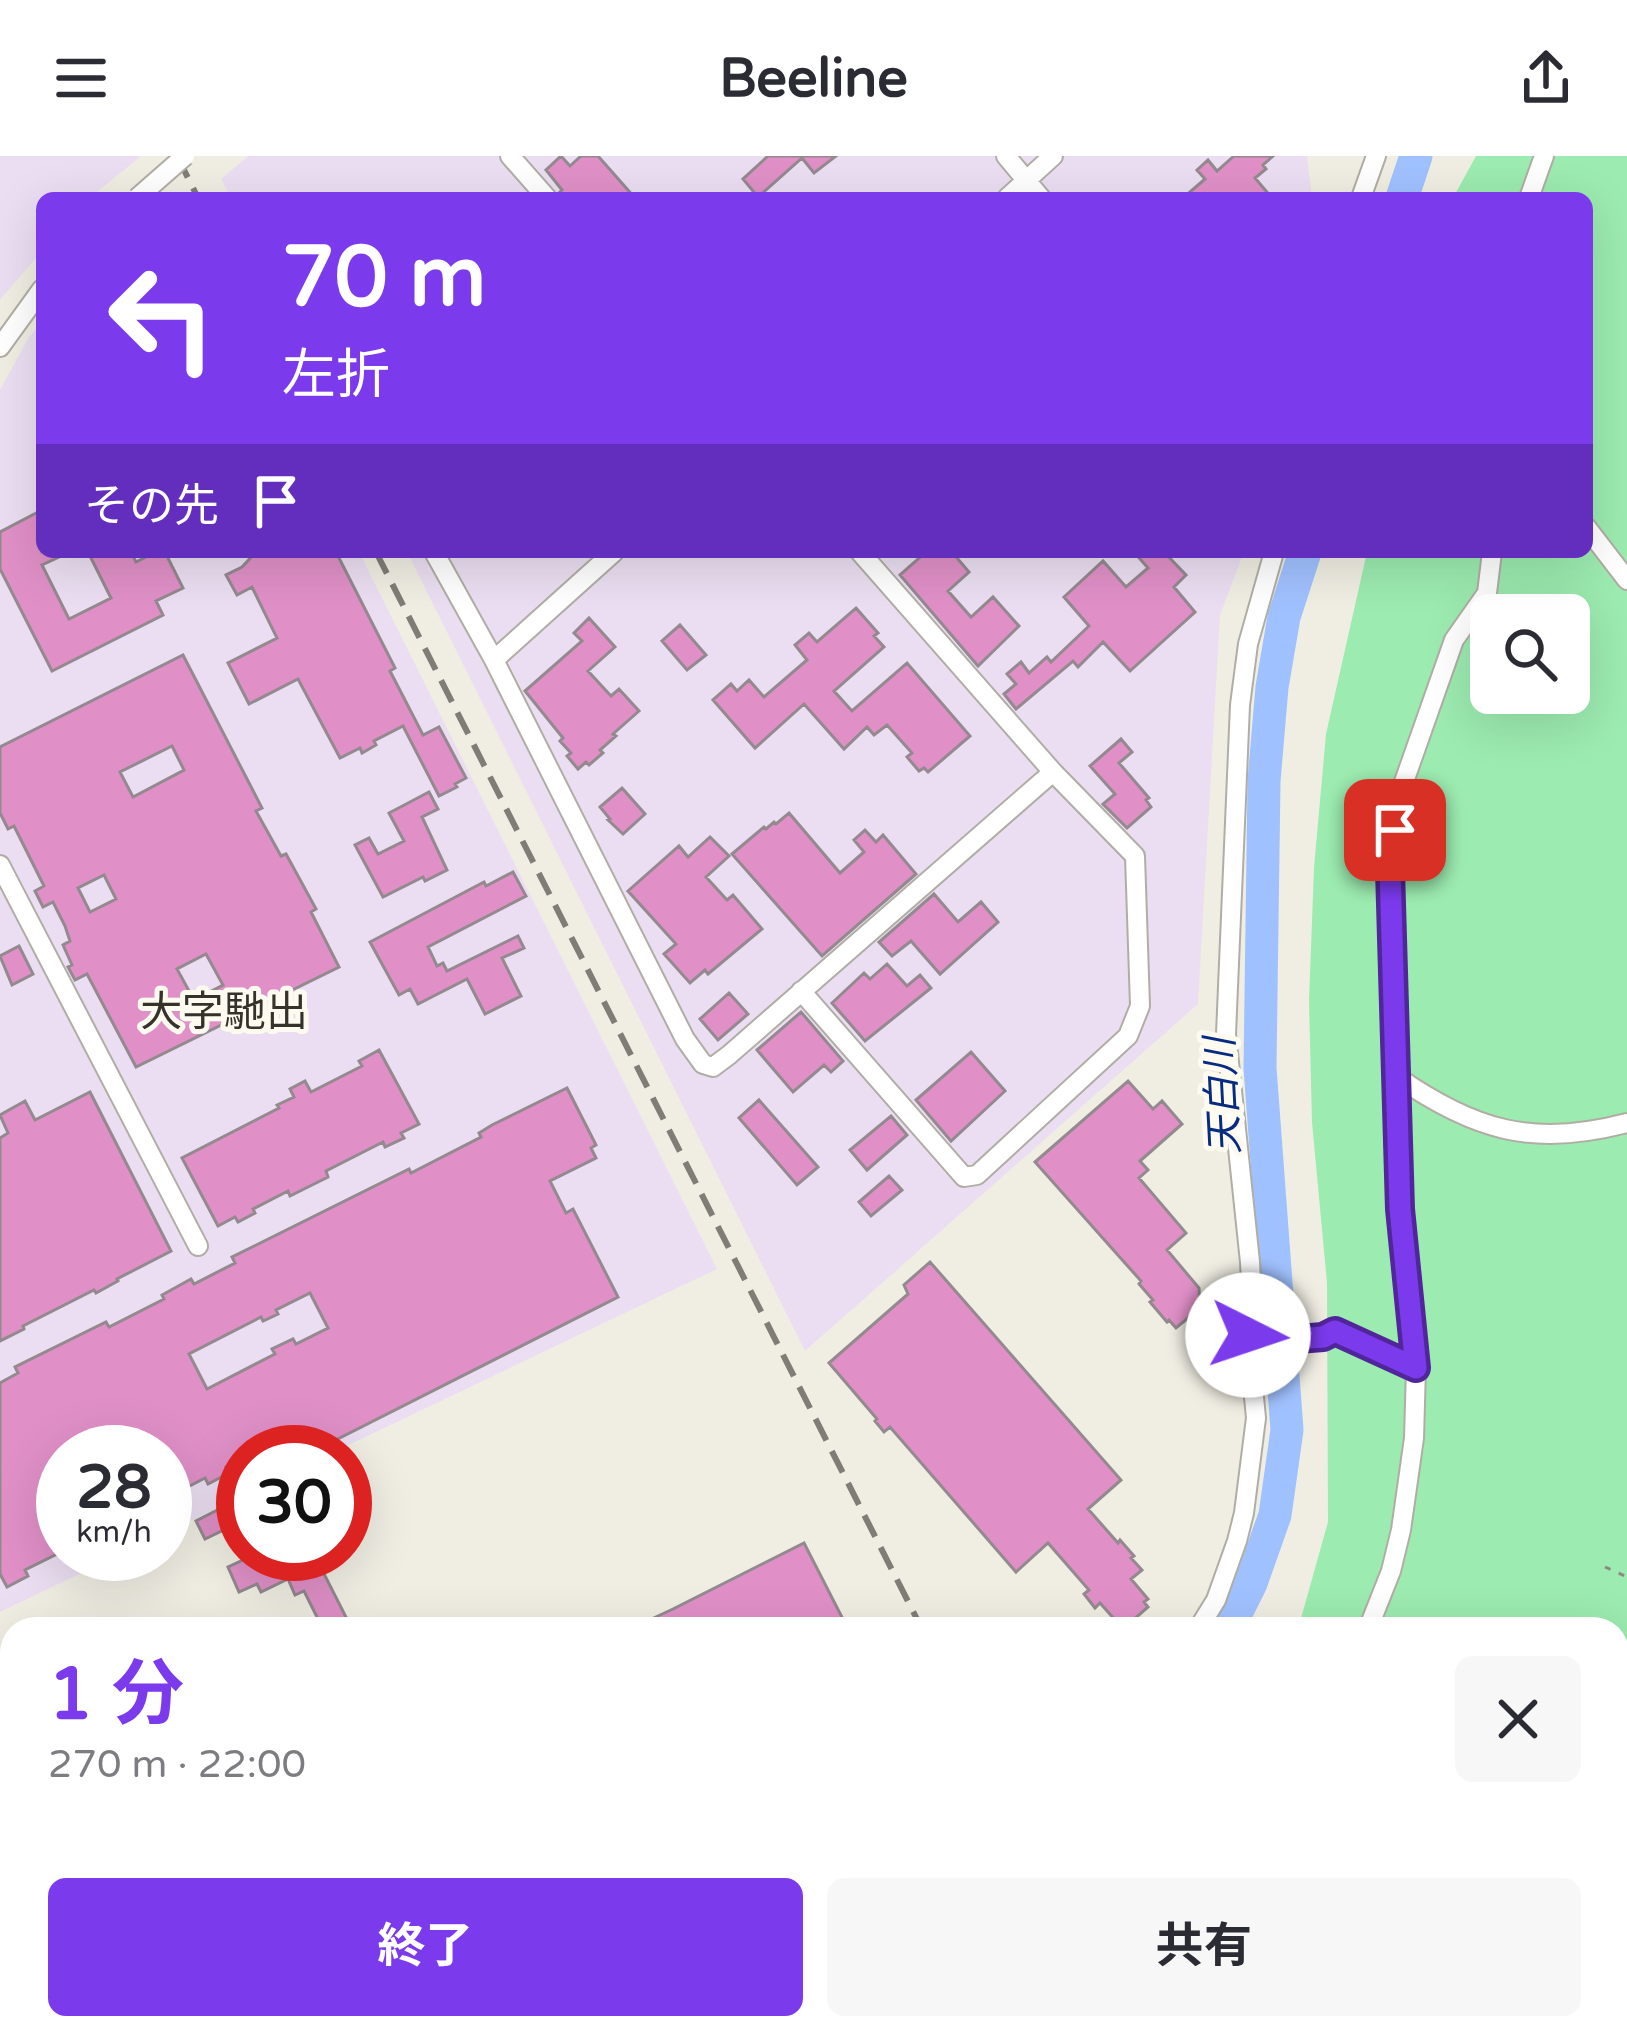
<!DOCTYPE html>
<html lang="ja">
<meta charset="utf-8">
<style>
:root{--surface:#fff;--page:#f7f7f7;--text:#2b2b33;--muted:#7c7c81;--accent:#7c3aed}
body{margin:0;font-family:"Varela Round","Noto Sans JP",sans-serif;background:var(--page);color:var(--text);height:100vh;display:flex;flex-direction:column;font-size:45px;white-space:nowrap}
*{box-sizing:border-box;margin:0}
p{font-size:39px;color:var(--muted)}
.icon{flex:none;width:66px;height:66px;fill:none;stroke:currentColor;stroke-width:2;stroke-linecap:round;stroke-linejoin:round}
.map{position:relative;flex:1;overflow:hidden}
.side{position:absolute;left:0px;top:1461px;width:1629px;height:423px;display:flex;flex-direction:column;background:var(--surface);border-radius:36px 36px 0 0;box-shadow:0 12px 48px #0002}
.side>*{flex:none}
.guide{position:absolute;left:36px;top:36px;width:1557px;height:366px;border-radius:18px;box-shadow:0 12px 48px #0002;background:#7c3aed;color:#fff;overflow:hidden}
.controls{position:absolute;left:1470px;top:438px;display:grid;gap:24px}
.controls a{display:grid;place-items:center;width:120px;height:120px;border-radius:18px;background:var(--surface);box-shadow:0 12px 48px #0002;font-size:60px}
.speed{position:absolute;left:36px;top:1269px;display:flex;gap:24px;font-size:60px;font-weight:700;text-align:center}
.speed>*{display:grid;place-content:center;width:156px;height:156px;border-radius:50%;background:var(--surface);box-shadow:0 12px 48px #0002;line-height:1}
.speed small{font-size:30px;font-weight:400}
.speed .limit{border:18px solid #d22;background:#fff;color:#111}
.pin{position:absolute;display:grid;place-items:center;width:102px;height:102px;color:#fff;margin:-51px;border-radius:24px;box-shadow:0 6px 18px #0006}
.me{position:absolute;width:132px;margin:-66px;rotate:94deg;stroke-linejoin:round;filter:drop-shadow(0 0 9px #0008)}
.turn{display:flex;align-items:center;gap:42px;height:252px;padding:0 48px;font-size:54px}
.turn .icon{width:156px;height:156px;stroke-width:2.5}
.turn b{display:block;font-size:84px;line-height:102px}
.then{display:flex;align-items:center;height:114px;padding:0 48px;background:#0003;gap:24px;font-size:45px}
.round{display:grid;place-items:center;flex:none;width:126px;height:126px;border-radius:18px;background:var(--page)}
.summary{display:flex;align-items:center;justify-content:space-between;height:204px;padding:0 48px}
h1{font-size:72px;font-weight:700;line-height:90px;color:var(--accent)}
.action{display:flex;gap:24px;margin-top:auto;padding:24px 48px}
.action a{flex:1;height:138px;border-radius:18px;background:var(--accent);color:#fff;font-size:48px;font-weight:700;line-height:138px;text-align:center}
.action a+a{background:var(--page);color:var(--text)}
header{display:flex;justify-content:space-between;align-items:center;height:156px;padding:0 48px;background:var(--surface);font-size:54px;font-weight:700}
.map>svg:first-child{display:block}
</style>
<header><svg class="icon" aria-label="menu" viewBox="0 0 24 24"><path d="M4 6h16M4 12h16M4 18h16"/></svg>Beeline<svg class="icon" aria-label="share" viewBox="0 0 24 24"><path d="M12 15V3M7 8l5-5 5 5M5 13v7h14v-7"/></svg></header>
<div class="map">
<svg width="1627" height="1883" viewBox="0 0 1627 1883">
<rect width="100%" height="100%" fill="#f0eee3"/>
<path fill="#ebdef2" d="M0,0h141l-51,42h-48v53l-42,49z
M248,0h1059l5,42h-1081l-10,-19z
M42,166v230h317l358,717 -383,183h-91v44l-78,37v-81h-102v102h58l-121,58v-1222l29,-53z
M407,396h837l-24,63 -22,389 -393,347z
M953,1872h146l6,11h-164z"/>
<path fill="#9cebb0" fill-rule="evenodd" d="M1476,0h151v1883h-457l-5,-11h452v-399h-319l30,-107 -1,-239 -15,-161 -3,-121 5,-133 12,-134 41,-182h220v-354h-134zM1491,459h78v78h-78z"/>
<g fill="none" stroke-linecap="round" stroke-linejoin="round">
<path stroke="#a0c1ff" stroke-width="33" d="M1402,42l14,-42
M1228,1473l23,-46 24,-68 12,-85 -27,-362 4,-287 8,-94 12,-70 21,-65
M0,1604l12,18
M157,1872l5,11"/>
</g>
<path fill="#e090c7" stroke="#93898f" stroke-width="3" fill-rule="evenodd" d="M561,0l9,10 11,-10h17l37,42h-75l-1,-5 3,-3 -16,-20z
M768,0h68l-22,17 -12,-15 -44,39 -15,-18z
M1234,0h39l-10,9 3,4 -11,9 17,20h-89l22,-19 -8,-9 11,-10 9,11z
M42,354v42h28l-28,13 27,54 42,-21 -23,-46h43l5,10 20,-10h9l18,36 -27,13 7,14 -111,56 -52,-102v-37z
M256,396h80l59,116 -5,3 33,64 16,-8 27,51 -11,6 2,3 -18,9 -36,-70 -29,15 2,4 -14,8 -2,-5 -20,10 -42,-79 -49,25 -21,-41 49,-25 -25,-51 -15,8 -11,-20 16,-8z
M926,396h26l17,20 -21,19 23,26 22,-20 26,29 -41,40 -78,-91z
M1134,396h30l22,23 -12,12 21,25 -65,59 -27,-29 -25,25 -5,-6 -57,48 -12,-15 12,-10 -9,-10 14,-12 8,11 18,-16 4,5 38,-36 -25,-29 39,-36 23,26 22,-19z
M856,452l22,25 -4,3 10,11 -50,44 18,20 55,-48 63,73 -42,36 -4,-4 -5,3 -12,-14 5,-4 -25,-28 -13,10 -7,-8 -23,22 -40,-45 -49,44 -42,-48 18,-16 6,7 12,-11 15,17 43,-37 -12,-15 14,-12 8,9z
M589,462l26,29 -27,24 23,25 8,-7 20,22 -26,23 3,2 -16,14 3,3 -14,12 -3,-3 -8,7 -11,-13 4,-3 -11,-12 3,-3 -38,-47 57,-50 -8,-8z
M680,469l26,30 -19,15 -25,-29z
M183,499l79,153 -6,3 25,45 5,-2 30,55 -5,3 28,55 -203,100 -49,-93 -12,6 -7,-13 4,-2 -9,-20 7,-4 -5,-15 -12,-24 -10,5 -8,-16 9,-5 -30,-60 -6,3 -8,-16v-66zM172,590l12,24 -51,27 -13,-25zM104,719l12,24 -26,13 -12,-24zM206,798l17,31 -29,15 -17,-31z
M1121,583l11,13 -13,11 30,35 -3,2 5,7 -24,21 -24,-24 12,-10 -25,-28z
M622,632l23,26 -22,20 -15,-14 2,-1 -10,-12z
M429,636l9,17 -16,8 25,53 -22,11 -2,-4 -40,20 -28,-52 14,-7 9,16 26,-13 -15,-28z
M789,657l51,60 24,-21 -10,-12 11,-10 11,12 7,-7 33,39 -94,82 -90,-102 32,-27 2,2 8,-7 2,2z
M710,681l19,19 -23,21 21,23 6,-5 29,34 -54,45 -3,-4 -15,13 -26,-29 12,-10 -48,-53 51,-45 9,11z
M513,716l13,24 -98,51 9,19 6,-3 4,8 71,-35 6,12 -22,10 19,38 -36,18 -18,-35 -49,25 -8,-15 -11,6 -29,-53 114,-60 2,4z
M934,738l24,28 23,-20 17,20 -58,52 -29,-33 -19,15 -13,-14z
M19,790l14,28 -21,11 -12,-29z
M887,808l20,22 13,-11 11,13 -66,53 -33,-38 32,-30 6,6z
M729,837l19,21 -30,26 -18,-21z
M801,856l42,49 -12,11 -7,-7 -31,27 -36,-42z
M379,894l40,74 -18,9 3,5 -19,9 -2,-5 -57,29 2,6 -38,19 -2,-5 -35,18 2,4 -17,9 -3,-5 -17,9 -36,-68 97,-50 -2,-3 17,-8 -4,-8 15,-8 6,11 51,-26 -3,-5z
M971,896l34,39 -54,50 -35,-41z
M1128,925l25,28 9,-8 20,23 -42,37 8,9 -9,8 47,55 -19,17 32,38 1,20 -24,20 -7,-8 -2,2 -17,-20 3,-2 -14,-16 2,-3 -106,-119z
M567,932l29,57 -5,3 5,10 -46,23 16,32 7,-4 45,88 -302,153 -11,-23 -49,25h-13v7l-17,8 3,6 -21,11 -3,-6 -40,21v-47h-102v99l-38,19 3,6 -21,11 -7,-13v-191l18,-10 -3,-6 91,-45 3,5 55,-28 -2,-4 29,-16 3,5 41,-21 -3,-6 177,-88 2,4 70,-36 -2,-4 13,-8zM310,1137l18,35 -32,16 -3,-5 -21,10 3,5 -68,35 -18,-35 72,-37 2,4 15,-7 -2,-4z
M90,936l81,159 -54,28 1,2 -22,12 -2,-3 -71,36 1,3 -24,12v-203l8,-5 -8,-18 25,-14 10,19z
M759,944l59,67 -21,18 -58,-67z
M891,960l16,19 -40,35 -17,-20z
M889,1020l13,14 -31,26 -12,-14z
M930,1106l191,218 -33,29 30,34 2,-3 14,16 -3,2 11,12 -11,9 17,20 -4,3 4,5 -25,22 -23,-26 -5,5 -11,-14 5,-4 -41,-47 -32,29 -126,-145 -6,5 -9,-11 2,-2 -48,-56 79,-69 -4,-9z
M243,1341v57h71l38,75h-29l-19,-38 -9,4 -7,-16 -27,13 -4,-8 -18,8 -11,-25 17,-8 -15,-32 -25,12 -9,-18z
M804,1387l44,86h-218l43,-20z"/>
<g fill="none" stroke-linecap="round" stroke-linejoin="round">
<defs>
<path id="minor" d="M510,0l37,42
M1006,0l35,42
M1007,42l46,-42
M1361,42l15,-42
M1529,42l15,-42
M0,191l42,-58
M1587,372l40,52
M434,396l60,108 191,379 18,25 10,3 16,-12 324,-283
M494,504l120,-108
M0,709l198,381
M801,835l163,186 13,-2 151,-139 12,-30 -5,-150 -82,-84 -193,-220
M1396,920c77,54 137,72 231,47
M1249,1187l74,-6 12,-6 81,37
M1198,1473l18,-29 21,-59 7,-28 12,-95 -8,-83 4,-33 -2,-40 -24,-228 14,-329 8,-61 26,-92
M1368,1473l23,-58 10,-41 13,-92 2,-70 -16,-159 -10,-345 9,-68 55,-156 33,-47 5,-41
M0,1553l12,20
M206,1872l8,11
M1264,1872l9,11
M830,1883l8,-11
M918,1883l9,-11"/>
<path id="highway" d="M0,1713l12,17
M0,1753l12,17
M85,1872l8,11
M114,1872l7,11"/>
</defs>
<use href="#minor" stroke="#b0aea4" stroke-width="22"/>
<use href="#highway" stroke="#8c98b0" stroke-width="32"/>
<path stroke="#8b8982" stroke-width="3" stroke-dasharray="6 9" stroke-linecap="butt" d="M1605,1411l22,10"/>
<use href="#minor" stroke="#fff" stroke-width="18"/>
<use href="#highway" stroke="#bfd1f9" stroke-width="27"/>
<path stroke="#7e7d76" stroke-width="6" stroke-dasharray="24 12" stroke-linecap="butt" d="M177,0l21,42
M376,396l546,1077
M1124,1872l5,11"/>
<defs>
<path id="minor-bridge" d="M137,42l48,-42"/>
</defs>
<use href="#minor-bridge" stroke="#b0aea4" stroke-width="22" stroke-linecap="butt"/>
<use href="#minor-bridge" stroke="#fff" stroke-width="18"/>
</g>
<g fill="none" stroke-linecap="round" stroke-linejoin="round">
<defs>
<path id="route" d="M1248,1179l1,8 74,-6 12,-6 81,37 -16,-159 -10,-339 5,-40"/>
</defs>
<use href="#route" stroke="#51269a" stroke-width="30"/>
<use href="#route" stroke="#7c3aed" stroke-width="21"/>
</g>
<g text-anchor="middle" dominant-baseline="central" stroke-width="10" stroke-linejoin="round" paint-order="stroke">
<g font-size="39" font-style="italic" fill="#062b80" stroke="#fdfbf0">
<text transform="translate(1223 940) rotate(-93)">天白川</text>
</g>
<g font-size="42" fill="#34322a" stroke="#fdfbf0">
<text x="224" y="856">大字馳出</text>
</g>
</g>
</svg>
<div class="controls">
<a><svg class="icon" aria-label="search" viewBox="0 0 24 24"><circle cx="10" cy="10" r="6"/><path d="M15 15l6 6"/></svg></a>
</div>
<div class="speed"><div>28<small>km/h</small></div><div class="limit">30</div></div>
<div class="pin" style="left:1395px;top:674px;background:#d93025"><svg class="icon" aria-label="arrive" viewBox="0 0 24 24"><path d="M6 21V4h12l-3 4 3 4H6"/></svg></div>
<svg class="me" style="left:1248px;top:1179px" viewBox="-20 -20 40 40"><circle r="19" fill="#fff"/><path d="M0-13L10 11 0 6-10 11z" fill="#7c3aed"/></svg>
<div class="guide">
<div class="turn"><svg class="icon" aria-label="left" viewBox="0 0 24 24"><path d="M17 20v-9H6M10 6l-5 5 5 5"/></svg><div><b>70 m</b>左折</div></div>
<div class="then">その先<svg class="icon" aria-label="arrive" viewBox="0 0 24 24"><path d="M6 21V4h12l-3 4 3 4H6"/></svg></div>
</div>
<section class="side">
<div class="summary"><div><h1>1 分</h1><p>270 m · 22:00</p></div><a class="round"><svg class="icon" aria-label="close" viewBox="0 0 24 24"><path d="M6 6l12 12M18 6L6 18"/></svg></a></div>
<div class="action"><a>終了</a><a>共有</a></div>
</section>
</div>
